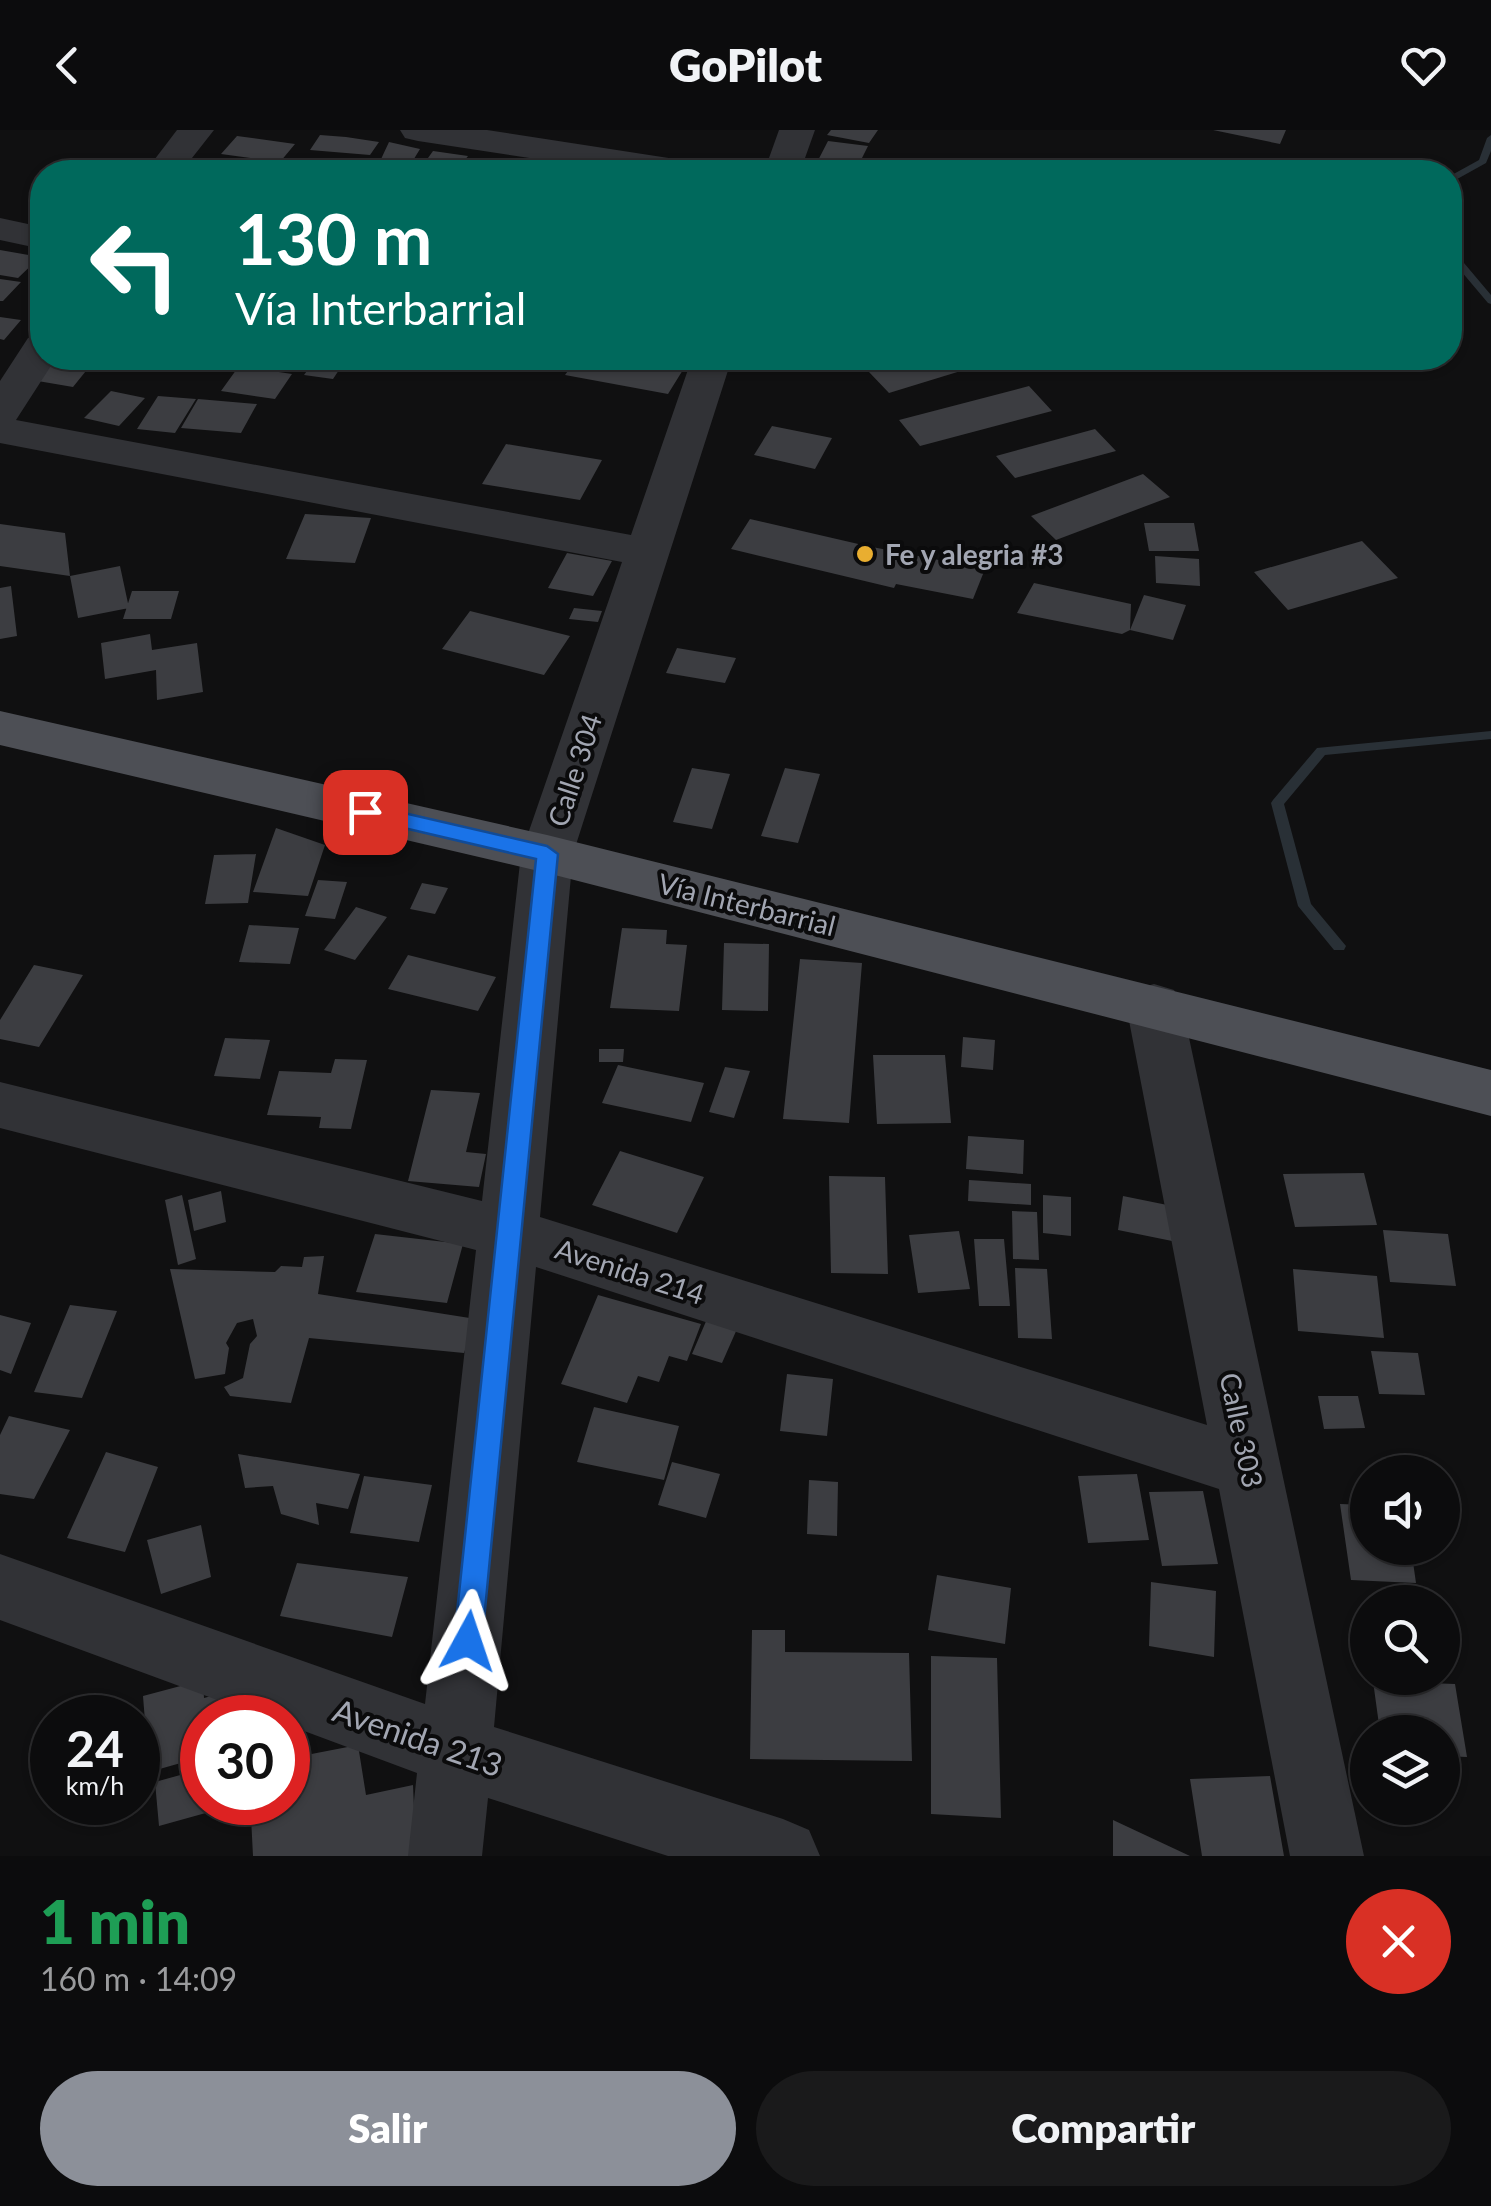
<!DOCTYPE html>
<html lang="es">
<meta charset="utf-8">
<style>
:root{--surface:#0c0c0d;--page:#1a1a1b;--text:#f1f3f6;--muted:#9a9b9d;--line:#2c2c2e;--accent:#8c9099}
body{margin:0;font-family:Lato,sans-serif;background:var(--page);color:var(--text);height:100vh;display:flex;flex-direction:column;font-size:38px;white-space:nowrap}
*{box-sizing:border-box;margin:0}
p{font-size:32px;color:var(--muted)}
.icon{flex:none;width:55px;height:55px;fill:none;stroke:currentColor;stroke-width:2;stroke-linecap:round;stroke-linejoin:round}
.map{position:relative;height:1726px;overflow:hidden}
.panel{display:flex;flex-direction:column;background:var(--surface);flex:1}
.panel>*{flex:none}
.hud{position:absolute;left:30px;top:30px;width:1432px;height:210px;border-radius:40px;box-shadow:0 2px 8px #0004,0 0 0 2px var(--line);background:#00695c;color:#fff;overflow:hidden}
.buttons{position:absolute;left:1350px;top:1325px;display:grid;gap:20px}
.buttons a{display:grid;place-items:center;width:110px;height:110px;border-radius:50%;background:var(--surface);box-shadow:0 2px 8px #0004,0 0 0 2px var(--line);font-size:50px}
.speed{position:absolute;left:30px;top:1565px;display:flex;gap:20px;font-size:50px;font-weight:700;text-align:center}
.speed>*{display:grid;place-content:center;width:130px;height:130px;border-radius:50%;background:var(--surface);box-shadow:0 2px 8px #0004,0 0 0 2px var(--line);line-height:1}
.speed small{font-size:25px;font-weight:400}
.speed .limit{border:15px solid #d22;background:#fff;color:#111}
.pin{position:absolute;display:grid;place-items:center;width:85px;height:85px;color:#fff;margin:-42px;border-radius:20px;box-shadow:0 5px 15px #0006}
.me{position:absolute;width:110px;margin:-55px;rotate:5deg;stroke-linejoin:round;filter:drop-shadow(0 0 8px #0008)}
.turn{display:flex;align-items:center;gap:35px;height:210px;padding:0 40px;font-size:45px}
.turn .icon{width:130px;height:130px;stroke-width:2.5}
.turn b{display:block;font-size:70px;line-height:85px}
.round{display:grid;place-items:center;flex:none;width:105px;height:105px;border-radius:52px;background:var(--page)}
.headline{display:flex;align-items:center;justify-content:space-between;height:170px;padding:0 40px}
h1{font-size:60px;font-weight:800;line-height:75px;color:#1e9e55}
.button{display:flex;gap:20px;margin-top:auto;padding:20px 40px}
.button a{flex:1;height:115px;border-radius:60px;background:var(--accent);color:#fff;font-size:40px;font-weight:800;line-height:115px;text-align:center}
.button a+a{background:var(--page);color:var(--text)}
header{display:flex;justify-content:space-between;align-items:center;height:130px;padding:0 40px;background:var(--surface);font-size:45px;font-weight:800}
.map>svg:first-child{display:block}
</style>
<header><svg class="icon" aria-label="back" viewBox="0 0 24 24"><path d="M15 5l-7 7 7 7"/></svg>GoPilot<svg class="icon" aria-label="heart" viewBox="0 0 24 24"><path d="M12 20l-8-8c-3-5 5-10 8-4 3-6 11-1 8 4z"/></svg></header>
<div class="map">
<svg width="1491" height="1726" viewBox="0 0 1491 1726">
<rect width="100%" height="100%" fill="#101011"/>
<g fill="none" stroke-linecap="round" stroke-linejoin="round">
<path fill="#293036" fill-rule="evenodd" d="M1491,5v16l-5,12 -36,20v-7l29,-16 8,-22z
M1450,119l3,1 38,45v9l-3,-1 -38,-45z
M1491,601v8l-166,16 -41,49 27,100 35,42 -2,4h-10l-36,-44 -27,-103 2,-3 44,-52z"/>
</g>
<path fill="#3c3d41" d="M831,0h47l-9,13 -42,-8z
M1213,0h73l-6,14z
M320,5l26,2 33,5 -9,13 -60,-5z
M237,6l58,8 -15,18 -59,-8z
M828,11l40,5 -13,26h-43z
M389,12l31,7 -14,23h-31z
M433,21l35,5 -12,16h-38z
M0,120l40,7 -22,21 -18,-3z
M0,149l21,3 -18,19h-3z
M0,187l21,3 -17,20 -4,-1z
M45,228h26l23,3 -21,26 -47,-8z
M105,228h69l-12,13z
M316,228h31l-14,21 -29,-4z
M577,228h66l43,7 -18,29 -103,-19z
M919,228h65l6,4 -101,31 -20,-21z
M239,236l53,8 -17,25 -54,-8z
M1029,256l23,25 -132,35 -21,-26z
M111,261l34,7 -26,28 -35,-8z
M158,266l38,3 -21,34 -38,-4z
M198,269l59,5 -16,29 -60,-5z
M772,296l60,12 -17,31 -61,-14z
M1095,299l21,22 -101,27 -19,-22z
M506,314l96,16 -22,40 -98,-16z
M1143,344l27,23 -114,43 -25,-24z
M305,384l66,4 -16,45 -69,-4z
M750,389l117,27 118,23 -12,30 -77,-15 -2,4 -163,-39z
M1144,393h50l5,28h-50z
M0,394l65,9 5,43 -70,-10z
M1362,411l36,37 -110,32 -34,-38z
M567,423l45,8 -19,35 -45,-8z
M1155,426l44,3 1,27 -44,-3z
M120,436l9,42 -51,10 -8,-42z
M1034,453l97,21 -1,26 -8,4 -105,-21z
M11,456l6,50 -17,3v-51z
M132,461h47l-8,28h-48z
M1144,465l42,10 -13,35 -43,-10z
M574,478l28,3 -4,11 -29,-3z
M470,481l100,25 -26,39 -102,-26z
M150,504l2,16 45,-7 6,49 -46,8 -1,-30 -51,9 -4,-36z
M677,518l59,10 -11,25 -59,-10z
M692,638l38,6 -18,55 -39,-7z
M785,638l35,6 -22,69 -37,-7z
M276,698l49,17 -17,51 -55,-4z
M256,724l-8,49 -43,1 9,-49z
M318,750l29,2 -12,37 -30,-3z
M422,753l26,5 -13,26 -25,-5z
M356,777l31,10 -32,43 -31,-10z
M249,795l50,3 -9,36 -51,-2z
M622,798l45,2 -1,14 21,1 -8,66 -69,-3z
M724,813l45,1 -1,67 -46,-1z
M408,825l88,22 -18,34 -90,-22z
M800,829l62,4 -13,160 -66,-4z
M34,835l49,10 -44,72 -39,-8v-19z
M963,907l32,3 -2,30 -32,-3z
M225,908l45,2 -10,39 -46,-3z
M599,919h25l-1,13h-24z
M873,925h72l6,68 -74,1z
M335,929l32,1 -16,69 -32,-1 2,-11 -54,-2 12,-44 52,2z
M618,935l86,18 -13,39 -89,-19z
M725,937l25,4 -16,47 -25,-6z
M431,960l49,3 -14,59 20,2 -7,33 -71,-6z
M968,1006l56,4 -1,34 -57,-5z
M620,1021l84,26 -27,56 -85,-28z
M1364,1043l13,52 -82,2 -12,-53z
M829,1046l56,1 3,97 -57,-1z
M969,1050l62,4v21l-63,-4z
M221,1061l5,31 -32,9 -6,-31z
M182,1065l14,64 -18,6 -13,-65z
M1043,1065l28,2v39l-28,-3z
M1123,1066l59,12 -5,34 -59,-12z
M1012,1081l25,1 2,48 -26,-1z
M1383,1100l65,4 8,52 -66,-4z
M959,1101l11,58 -52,4 -9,-58z
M375,1104l88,10 -16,59 -91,-11z
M974,1109h30l6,67h-31z
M324,1126l-6,38 158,25 -12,34 -155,-15 -18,65 -61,-7 -6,-9 19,-9 7,-34 7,-8 -4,-17 -16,4 -11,20 3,5 -4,26 -30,5 -25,-110 105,3 6,-6 21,1 2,-10z
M1015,1138l32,1 5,70 -34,-1z
M1293,1139l84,7 7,62 -86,-7z
M598,1165l103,29 -14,37 -18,-5 -10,26 -21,-6 -11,27 -66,-19z
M70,1175l47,6 -35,87 -48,-6z
M0,1185l31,8 -20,51 -11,-4z
M707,1189l30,10 -15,34 -30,-9z
M1371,1221l47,2 7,42 -46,-1z
M787,1244l46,5 -6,57 -47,-5z
M1318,1266h40l7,32 -41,1z
M594,1277l85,19 -15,54 -87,-18z
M9,1286l61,14 -36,69 -34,-5v-59z
M106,1322l52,15 -33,85 -58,-14z
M238,1324l122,20 -12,35 -32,-6 3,22 -38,-11 -8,-28 -28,2z
M672,1332l48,12 -14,44 -48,-13z
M1137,1344l12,66 -61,3 -10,-67z
M364,1346l68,9 -13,57 -69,-9z
M809,1350l29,2 -1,54 -30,-2z
M1203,1361l15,73 -56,2 -13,-74z
M1340,1374l28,1v43h43l5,35 -65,-3z
M201,1395l10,52 -50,17 -14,-54z
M297,1433l111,14 -16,60 -112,-21z
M937,1445l74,13 -6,56 -77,-14z
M1151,1452l65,9 -2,66 -65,-11z
M752,1500h33v22l124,1 3,108 -162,-2z
M931,1526l66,2 4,160 -70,-4z
M203,1550l1,18 34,-9 3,29h-39v39l-53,15 -6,-76z
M1373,1551l82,3 12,73 -25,-1v-24h-62z
M358,1615l8,50 47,-10 3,71h-163l-2,-39 33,-6 12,-54z
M202,1639v33l36,2 -79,22 -4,-44z
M1270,1646l14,80h-82l-12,-77z
M1113,1690l77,36h-77z"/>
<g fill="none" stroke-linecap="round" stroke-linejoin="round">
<path fill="#313236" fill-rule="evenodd" d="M177,0h37l-33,42h-36z
M400,0h87l201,31 13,3 5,8h-84l-204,-31 -13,-3z
M779,0h36l-15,42h-36z
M0,88l42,9v22l-42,-9z
M42,205v23h14l-40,62 615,115 61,-177h40l-159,496 -33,363 667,208 -81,-420 8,-15 20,-6 20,6 8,15 182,851h-74l-71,-367 -683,-222 -42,460 289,92 26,11 11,26h-152l-180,-58 -6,58h-74l9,-83 -129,-48v-7h-22l-266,-98v-66l425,150 51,-454 -476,-122v-46l482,119 39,-347 101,-292 -622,-119v-62l28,-43z"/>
<path fill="#4d4f55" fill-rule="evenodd" d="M0,581l547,124 944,235v46l-944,-243 -547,-128z"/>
</g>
<path fill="#1a73e8" stroke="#114b97" stroke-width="2.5" d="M365,674l182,42 11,8 -76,787 -4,10 -10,4 -10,-4 -4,-10 82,-782 -179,-42 -3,-5z"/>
<circle fill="#e9ae30" stroke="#0b0b0c" stroke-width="4" cx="865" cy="424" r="10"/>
<g text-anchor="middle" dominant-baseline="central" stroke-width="8" stroke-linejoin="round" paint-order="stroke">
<g font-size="28" font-weight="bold" fill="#a2a6b2" stroke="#0b0b0c" text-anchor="start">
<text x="885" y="424">Fe y alegria #3</text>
</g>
<g font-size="28" fill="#a2a6b2" stroke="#0b0b0c">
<text transform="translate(574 640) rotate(-72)">Calle 304</text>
<text transform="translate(747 774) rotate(14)">Vía Interbarrial</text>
<text transform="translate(630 1141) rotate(18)">Avenida 214</text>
<text transform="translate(1242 1300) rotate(78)">Calle 303</text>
</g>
<g font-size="32" fill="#a2a6b2" stroke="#0b0b0c">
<text transform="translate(418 1607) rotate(19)">Avenida 213</text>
</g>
</g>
</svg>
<div class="buttons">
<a><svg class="icon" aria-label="sound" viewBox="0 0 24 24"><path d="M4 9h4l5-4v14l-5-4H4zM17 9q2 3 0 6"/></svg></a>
<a><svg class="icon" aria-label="search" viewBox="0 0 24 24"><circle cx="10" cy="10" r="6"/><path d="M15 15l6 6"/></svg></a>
<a><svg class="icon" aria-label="layers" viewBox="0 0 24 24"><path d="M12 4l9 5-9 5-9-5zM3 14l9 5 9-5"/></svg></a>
</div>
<div class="speed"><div>24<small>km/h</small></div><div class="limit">30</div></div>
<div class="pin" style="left:365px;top:682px;background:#d93025"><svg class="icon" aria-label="arrive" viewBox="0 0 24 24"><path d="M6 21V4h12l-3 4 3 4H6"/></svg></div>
<svg class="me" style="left:468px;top:1511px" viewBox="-20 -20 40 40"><path d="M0-17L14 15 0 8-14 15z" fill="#1a73e8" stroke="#fff" stroke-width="4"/></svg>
<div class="hud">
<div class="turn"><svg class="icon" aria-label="left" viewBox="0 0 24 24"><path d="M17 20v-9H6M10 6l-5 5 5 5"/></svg><div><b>130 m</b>Vía Interbarrial</div></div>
</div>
</div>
<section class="panel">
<div class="headline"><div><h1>1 min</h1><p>160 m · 14:09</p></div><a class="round" style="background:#d93025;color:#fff"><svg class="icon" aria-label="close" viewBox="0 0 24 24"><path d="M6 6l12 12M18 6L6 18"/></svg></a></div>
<div class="button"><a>Salir</a><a>Compartir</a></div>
</section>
